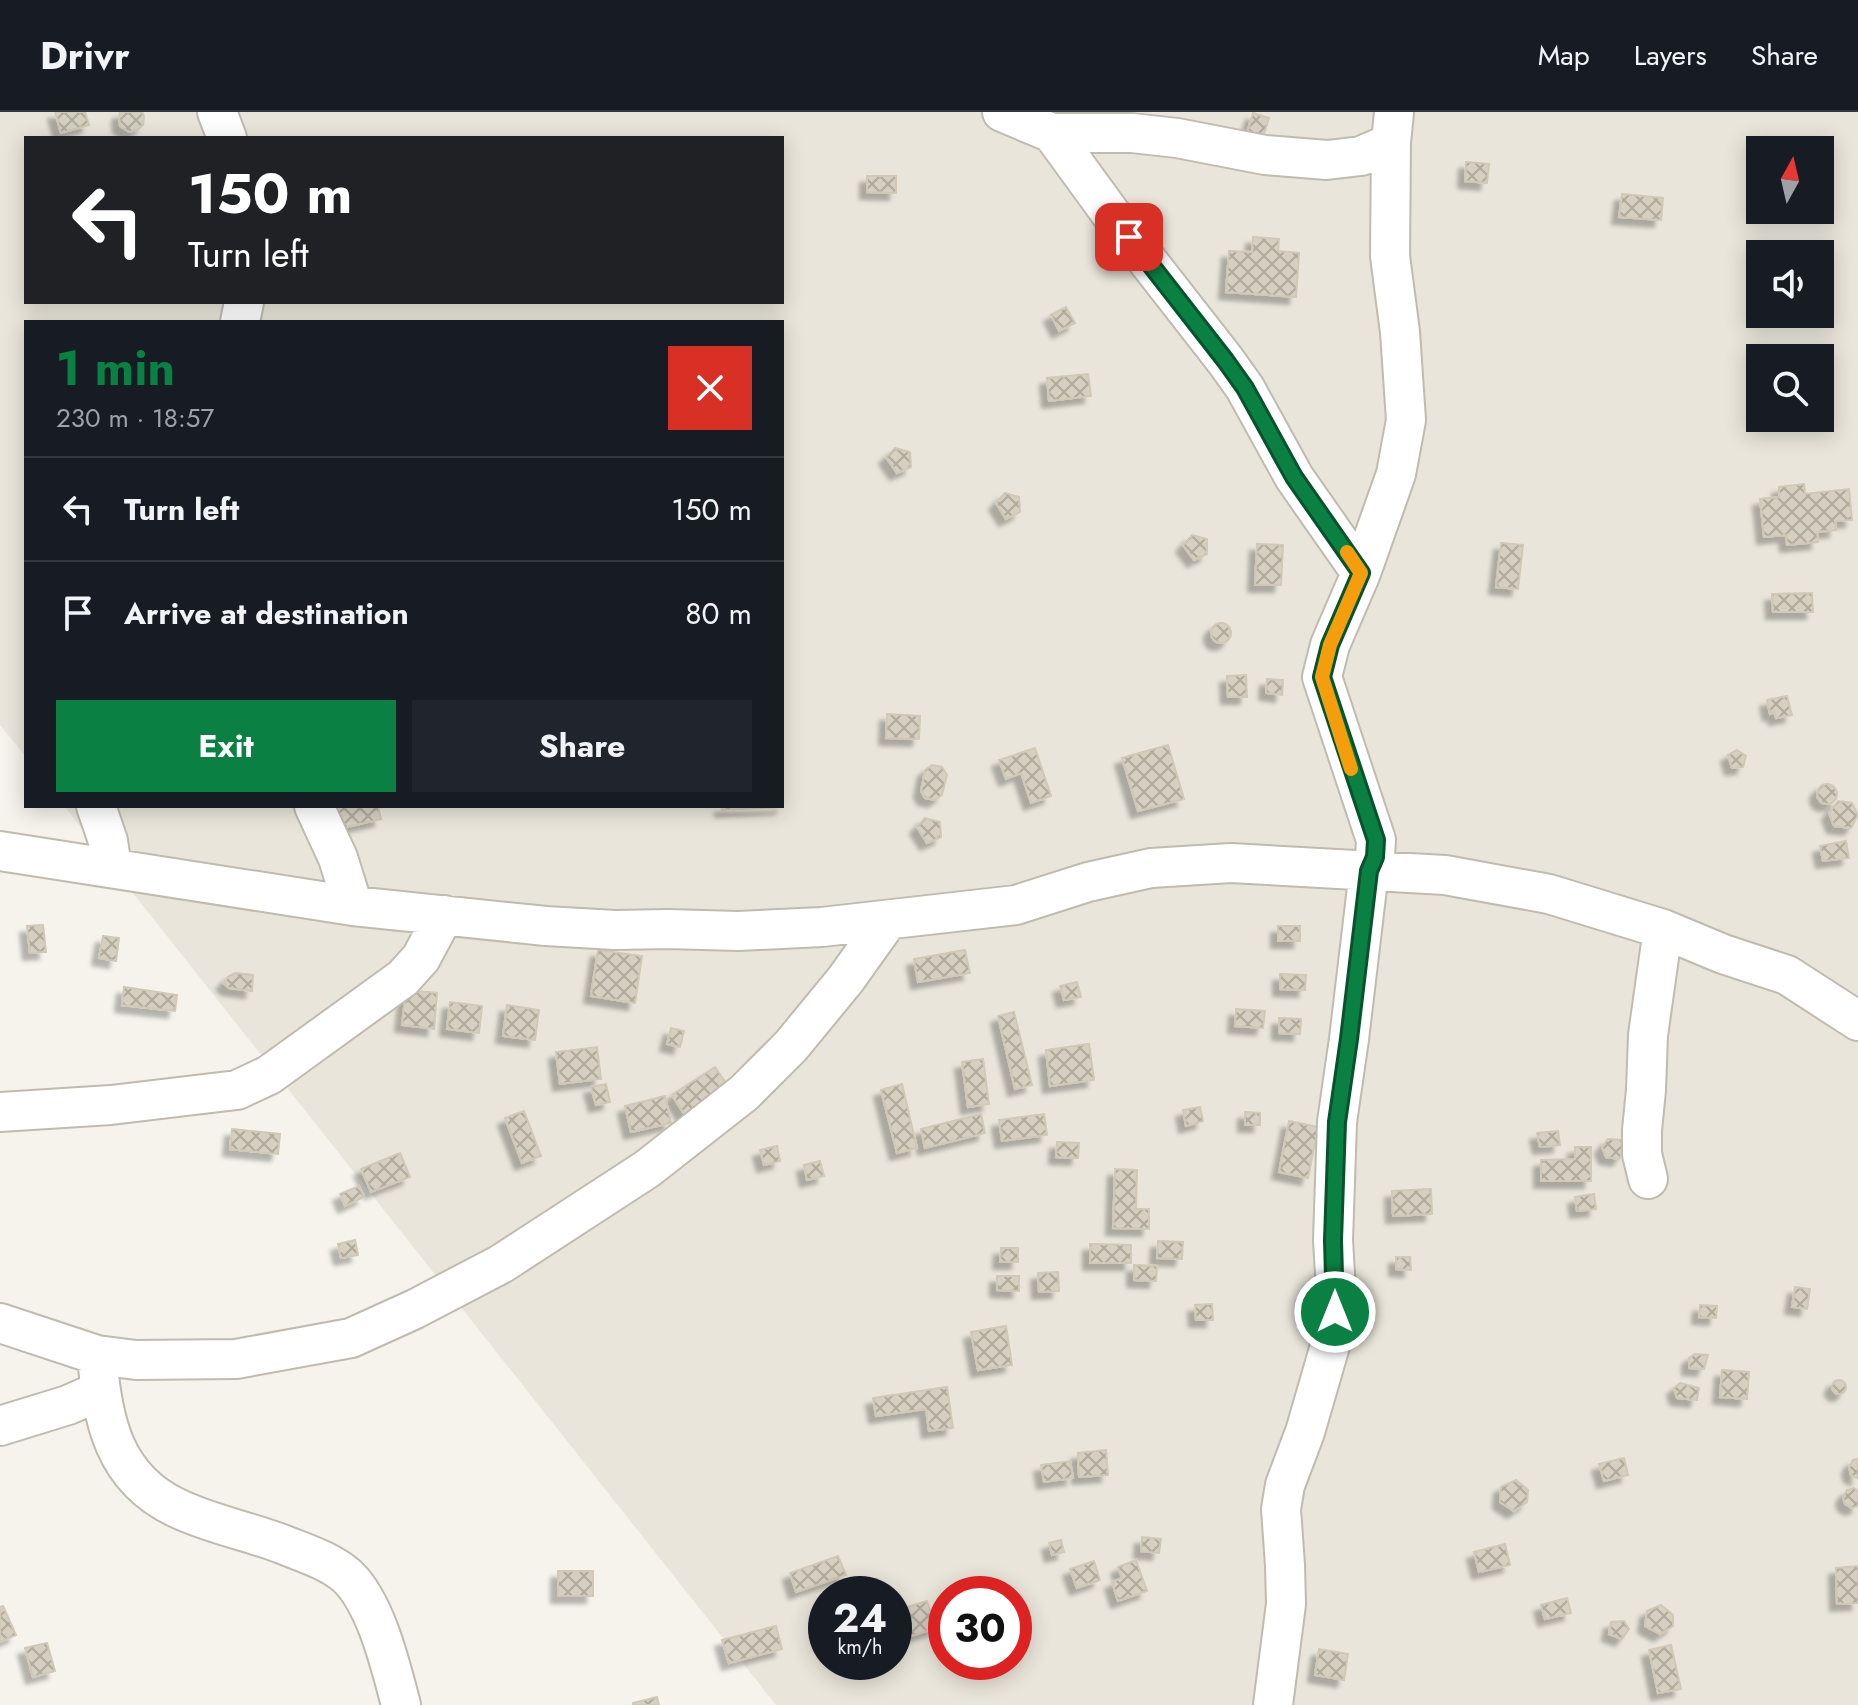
<!DOCTYPE html>
<meta charset="utf-8">
<style>
:root{--surface:#171b24;--page:#20242c;--text:#f1f3f6;--muted:#9ea1a6;--line:#363941;--accent:#0b8043}
body{margin:0;font-family:Jost,sans-serif;background:var(--page);color:var(--text);height:100vh;display:flex;flex-direction:column;font-size:30px;white-space:nowrap}
*{box-sizing:border-box;margin:0}
p{font-size:26px;color:var(--muted)}
.icon{flex:none;width:44px;height:44px;fill:none;stroke:currentColor;stroke-width:2;stroke-linecap:round;stroke-linejoin:round}
.map{position:relative;flex:1;overflow:hidden}
.sheet{position:absolute;left:24px;top:208px;width:760px;height:488px;display:flex;flex-direction:column;background:var(--surface);border-radius:0px;box-shadow:0 4px 20px #0003}
.sheet>*{flex:none}
.top-card{position:absolute;left:24px;top:24px;width:760px;height:168px;border-radius:0px;box-shadow:0 4px 20px #0003;background:#202124;color:#fff;overflow:hidden}
.needle{width:52px;rotate:8deg}
.controls{position:absolute;left:1746px;top:24px;display:grid;gap:16px}
.controls a{display:grid;place-items:center;width:88px;height:88px;border-radius:0px;background:var(--surface);box-shadow:0 4px 20px #0003;font-size:40px}
.speed{position:absolute;left:808px;top:1464px;display:flex;gap:16px;font-size:40px;font-weight:700;text-align:center}
.speed>*{display:grid;place-content:center;width:104px;height:104px;border-radius:50%;background:var(--surface);box-shadow:0 4px 20px #0003;line-height:1}
.speed small{font-size:20px;font-weight:400}
.speed .limit{border:12px solid #d22;background:#fff;color:#111}
.pin{position:absolute;display:grid;place-items:center;width:68px;height:68px;color:#fff;margin:-34px;border-radius:16px;box-shadow:0 4px 12px #0006}
.me{position:absolute;width:88px;margin:-44px;rotate:0deg;stroke-linejoin:round;filter:drop-shadow(0 0 6px #0008)}
.turn{display:flex;align-items:center;gap:28px;height:168px;padding:0 32px;font-size:36px}
.turn .icon{width:104px;height:104px;stroke-width:2.5}
.turn b{display:block;font-size:56px;line-height:68px}
.round{display:grid;place-items:center;flex:none;width:84px;height:84px;border-radius:0px;background:var(--page)}
.headline{display:flex;align-items:center;justify-content:space-between;height:136px;padding:0 32px}
h1{font-size:48px;font-weight:700;line-height:60px;color:var(--accent)}
.button{display:flex;gap:16px;margin-top:auto;padding:16px 32px}
.button a{flex:1;height:92px;border-radius:0px;background:var(--accent);color:#fff;font-size:32px;font-weight:700;line-height:92px;text-align:center}
.button a+a{background:var(--page);color:var(--text)}
ul{padding:0;list-style:none}
li{display:flex;align-items:center;gap:24px;height:104px;padding:0 32px;border-top:2px solid var(--line)}
li div{flex:1}
li b{display:block;font-size:30px}
li em{font-style:normal}
header{display:flex;align-items:center;gap:48px;box-sizing:border-box;height:112px;padding:0 40px;background:var(--surface);border-bottom:2px solid var(--line)}
header strong{font-size:38px}
nav{display:flex;gap:44px;margin-inline-start:auto;font-size:28px}
.map>svg:first-child{display:block}
</style>
<header>
<strong>Drivr</strong>
<nav><a>Map</a><a>Layers</a><a>Share</a></nav>
</header>
<div class="map">
<svg width="1858" height="1593" viewBox="0 0 1858 1593">
<defs>
<pattern id="building-cross-hatch" width="8" height="8" patternUnits="userSpaceOnUse" patternTransform="scale(2)"><rect width="8" height="8" fill="#d6d0c1"/><path d="M0 0l8 8M0 8l8-8" fill="none" stroke="#b0aa9e"/></pattern>
<filter id="shadow"><feDropShadow dx="-7" dy="7" stdDeviation="2" flood-color="#0004"/></filter>
</defs>
<rect width="100%" height="100%" fill="#f5f3ec"/>
<path fill="#e9e5da" fill-rule="evenodd" d="M0,0h1858v1593h-1082l-712,-899h718v-484h-756v435l-26,-32zM26,26h756v164h-756zM1760,38h60v60h-60zM1760,142h60v60h-60zM1760,246h60v60h-60zM826,1482h68v68h-68zM946,1482h68v68h-68z"/>
<path fill="url(#building-cross-hatch)" stroke="#d1c8b5" stroke-width="2" filter="url(#shadow)" d="M55,0h30l4,13 -28,8z
M120,0h22l2,4 -1,9 -6,5 -8,2 -9,-6 -1,-10z
M1253,1l16,5 -8,26 -16,-5z
M1466,50l23,2 -2,19 -22,-2z
M867,64h29v17l-29,-1z
M1622,82l41,4 -2,22 -42,-3z
M1253,125l26,2 -1,12 21,2 -3,44 -70,-5 3,-41 23,1z
M1066,195l9,16 -16,8 -8,-16z
M1088,262l3,22 -42,5 -2,-23z
M895,336l15,4 1,15 -14,6 -11,-16z
M1804,372l1,10 44,-5 3,31 -17,1 1,9 -19,2 1,10 -31,3 -1,-10 -22,2 -4,-38 19,-2v-10z
M1005,381l14,4 1,15 -14,7 -10,-16z
M1192,423l15,4v15l-13,6 -11,-15z
M1501,431l22,2 -5,44 -22,-2z
M1257,432l26,1 -2,40h-26z
M1812,481l1,19h-40l-1,-18z
M1211 521a10 10 0 1 1 20 0a10 10 0 1 1-20 0Z
M1246,563l1,22h-19l-1,-21z
M1267,567l16,1 -1,15 -16,-2z
M1787,584l5,19 -16,3 -2,-6 -4,2 -3,-14z
M887,602l33,2 -1,23 -33,-1z
M1168,633l16,54 -46,12 -16,-53z
M1035,636l16,48 -20,7 -10,-30 -15,6 -7,-19z
M1737,638l9,6 -3,11 -11,1 -4,-13z
M932,653l10,2 5,8 -5,20 -7,5 -10,-2 -4,-7 4,-21z
M1817 682a10 10 0 1 1 20 0a10 10 0 1 1-20 0Z
M1838,689l14,2 6,12 -7,13 -17,-2 -5,-13z
M782,690v5l-60,3v-4h60z
M328,694h50l3,13 -47,11z
M925,706l15,4 1,15 -14,6 -10,-16z
M1846,729l3,17 -26,3 -3,-15z
M43,813l3,27 -16,1 -3,-27z
M1278,814h22v15h-22z
M103,824l16,2 -3,23 -17,-3z
M598,838l44,6 -7,47 -44,-7z
M965,838l5,23 -52,9 -4,-23z
M235,861l18,2 -1,16 -23,-3 -6,-5 6,-7z
M1280,862l26,1 -1,15 -25,-1z
M1077,870l4,15 -17,3 -4,-14z
M124,875l53,8 -2,16 -53,-6z
M406,878l31,3 -3,36 -32,-4z
M450,890l32,4 -3,27 -32,-4z
M507,893l32,5 -4,30 -32,-4z
M1236,897l29,2 -2,17 -28,-2z
M1014,900l18,73 -17,4 -17,-73z
M1279,906l22,1 -1,15 -21,-1z
M671,916l13,3 -4,16 -13,-3z
M1089,932l5,36 -44,6 -4,-36z
M597,935l4,32 -41,5 -4,-32z
M983,947l6,45 -21,3 -6,-45z
M715,955l15,22 -44,28 -14,-22z
M606,972l4,18 -14,3 -5,-18z
M902,972l15,64 -20,5 -16,-63z
M665,984l6,27 -40,9 -6,-26z
M1200,995l3,14 -17,5 -3,-16z
M524,999l17,45 -19,7 -17,-45z
M1245,1000l15,1v12h-15z
M981,1002l4,19 -60,15 -4,-19z
M1044,1002l3,21 -45,6 -3,-21z
M1289,1009l29,6 -10,51 -29,-6z
M232,1017l48,5 -2,20 -48,-5z
M1558,1019l2,14 -20,2 -3,-14z
M1608,1027l14,1 3,10 -6,9 -13,-2 -4,-10z
M1057,1030l22,1 -1,15 -22,-1z
M777,1034l3,15 -16,4 -4,-15z
M1575,1035h16v34h-50v-21l34,-1z
M400,1041l10,24 -39,15 -10,-23z
M820,1049l4,15 -17,4 -3,-15z
M1115,1057l22,1 -1,39h13v20l-36,-1z
M359,1074l5,11 -19,9 -5,-12z
M1431,1077l1,25 -39,2 -1,-25z
M1594,1082l2,15 -19,2 -2,-14z
M355,1128l3,15 -17,3 -3,-14z
M1158,1129l25,1 -1,17 -25,-1z
M1090,1132l41,1v18h-41z
M1001,1136h17v14h-18z
M1396,1145h14l1,13 -15,-1z
M1134,1153l23,1 -1,15 -22,-1z
M1058,1160l1,19 -20,1 -1,-19z
M997,1164h22v15l-22,-1z
M1795,1175l15,2 -3,20 -15,-2z
M1212,1192l1,16h-17l-1,-15z
M1700,1193l17,1 -1,12 -17,-1z
M1006,1214l6,39 -34,5 -7,-38z
M1695,1242l13,1 -4,14 -15,-1v-10z
M1722,1258l27,2 -2,27 -27,-2z
M1832 1275a7 7 0 1 1 14 0a7 7 0 1 1-14 0Z
M1680,1271l19,5 -2,12 -20,-2 -3,-10z
M947,1275l6,41 -24,3 -3,-22 -50,7 -3,-18z
M1106,1338l2,25 -29,2 -1,-24z
M1624,1346l4,17 -24,6 -5,-17z
M1858,1347v19h-1l-6,-3 -2,-8 4,-7z
M1070,1349l3,17 -29,4 -3,-17z
M1516,1368l12,10 -1,12 -13,9 -14,-9 1,-15z
M1854,1376l4,3v15l-6,2 -7,-4 -2,-7 4,-7z
M1142,1425l19,2 -2,14 -18,-2z
M1061,1428l3,12 -12,3 -3,-12z
M1505,1432l5,21 -31,7 -5,-20z
M838,1444l8,19 -50,17 -6,-19z
M1136,1448l11,31 -29,10 -6,-19 10,-4 -4,-11z
M1094,1449l6,19 -23,8 -7,-19z
M1858,1454v37l-21,1 -1,-36z
M558,1459h35v25h-35z
M1567,1486l4,15 -26,6 -4,-14z
M927,1489l9,27 -40,13 -2,-30z
M1661,1493l12,10v11l-13,8 -15,-8 2,-15z
M3,1494l13,29 -16,7v-35z
M1624,1509l5,8 -7,10 -13,-5 2,-12z
M776,1514l6,23 -53,14 -7,-23z
M47,1531l8,28 -22,6 -8,-29z
M1671,1533l10,44 -23,4 -9,-43z
M1319,1537l29,5 -4,26 -29,-5z
M657,1585l2,8h-26v-2z"/>
<g fill="none" stroke-linecap="round" stroke-linejoin="round">
<defs>
<path id="minor" d="M217,0l10,26
M1002,0l50,21 59,81 114,146 20,28 49,89 67,96
M1052,21h80l45,5 88,17 62,5 34,-4 30,-13
M240,210l4,-20
M96,694l12,35 4,27
M314,694l24,52 15,48
M0,739l353,55 193,20 69,4 53,-1 70,2 84,-4 194,-22 72,-23 63,-14 80,-5 214,12 104,19 114,35 60,25 64,21 71,46
M0,1000l111,-7 126,-15 32,-15 134,-97 18,-20 23,-43
M1648,1067l-6,-25v-24l4,-40 2,-55 15,-106
M0,1211l97,32 39,5 100,-1 115,-21 64,-29 86,-45 146,-95 97,-76 47,-47 55,-67 42,-59
M97,1243c5,64 16,123 80,153 33,16 71,23 105,36 22,9 46,16 65,32 29,27 44,91 54,129
M0,1314l68,-21 32,-14
M1273,1593l13,-101 -1,-39 -4,-56 4,-24 20,-53 29,-100 2,-41 -3,-51 4,-118 12,-83 20,-168 6,-14 1,-17 -54,-163 8,-32 31,-72 35,-99 10,-54 -6,-88 -10,-76 1,-113 3,-31"/>
</defs>
<use href="#minor" stroke="#c0bbae" stroke-width="42"/>
<use href="#minor" stroke="#fff" stroke-width="38"/>
</g>
<g fill="none" stroke-linecap="round" stroke-linejoin="round">
<defs>
<path id="route" d="M1129,125l96,123 20,28 49,89 67,96 -31,72 -8,32 54,163 -1,17 -6,14 -20,168 -12,83 -4,118 2,72"/>
</defs>
<use href="#route" stroke="#07532c" stroke-width="20"/>
<use href="#route" stroke="#0b8043" stroke-width="14"/>
<path stroke="#f59e0b" stroke-width="14" d="M1347,440l14,21 -31,72 -8,32 29,92"/>
</g>
</svg>
<div class="controls">
<a><svg class="needle" viewBox="-14 -14 28 28"><path d="M0-13l5 13h-10z" fill="#e53935"/><path d="M0 13l5-13h-10z" fill="#9ea1a6"/></svg></a>
<a><svg class="icon" aria-label="sound" viewBox="0 0 24 24"><path d="M4 9h4l5-4v14l-5-4H4zM17 9q2 3 0 6"/></svg></a>
<a><svg class="icon" aria-label="search" viewBox="0 0 24 24"><circle cx="10" cy="10" r="6"/><path d="M15 15l6 6"/></svg></a>
</div>
<div class="speed"><div>24<small>km/h</small></div><div class="limit">30</div></div>
<div class="pin" style="left:1129px;top:125px;background:#d93025"><svg class="icon" aria-label="arrive" viewBox="0 0 24 24"><path d="M6 21V4h12l-3 4 3 4H6"/></svg></div>
<svg class="me" style="left:1335px;top:1200px" viewBox="-20 -20 40 40"><circle r="17" fill="#0b8043" stroke="#fff" stroke-width="3"/><path d="M0-11L8 9 0 5-8 9z" fill="#fff"/></svg>
<div class="top-card">
<div class="turn"><svg class="icon" aria-label="left" viewBox="0 0 24 24"><path d="M17 20v-9H6M10 6l-5 5 5 5"/></svg><div><b>150 m</b>Turn left</div></div>
</div>
<section class="sheet">
<div class="headline"><div><h1>1 min</h1><p>230 m · 18:57</p></div><a class="round" style="background:#d93025;color:#fff"><svg class="icon" aria-label="close" viewBox="0 0 24 24"><path d="M6 6l12 12M18 6L6 18"/></svg></a></div>
<ul>
<li><svg class="icon" aria-label="left" viewBox="0 0 24 24"><path d="M17 20v-9H6M10 6l-5 5 5 5"/></svg><div><b>Turn left</b></div><em>150 m</em></li>
<li><svg class="icon" aria-label="arrive" viewBox="0 0 24 24"><path d="M6 21V4h12l-3 4 3 4H6"/></svg><div><b>Arrive at destination</b></div><em>80 m</em></li>
</ul>
<div class="button"><a>Exit</a><a>Share</a></div>
</section>
</div>
